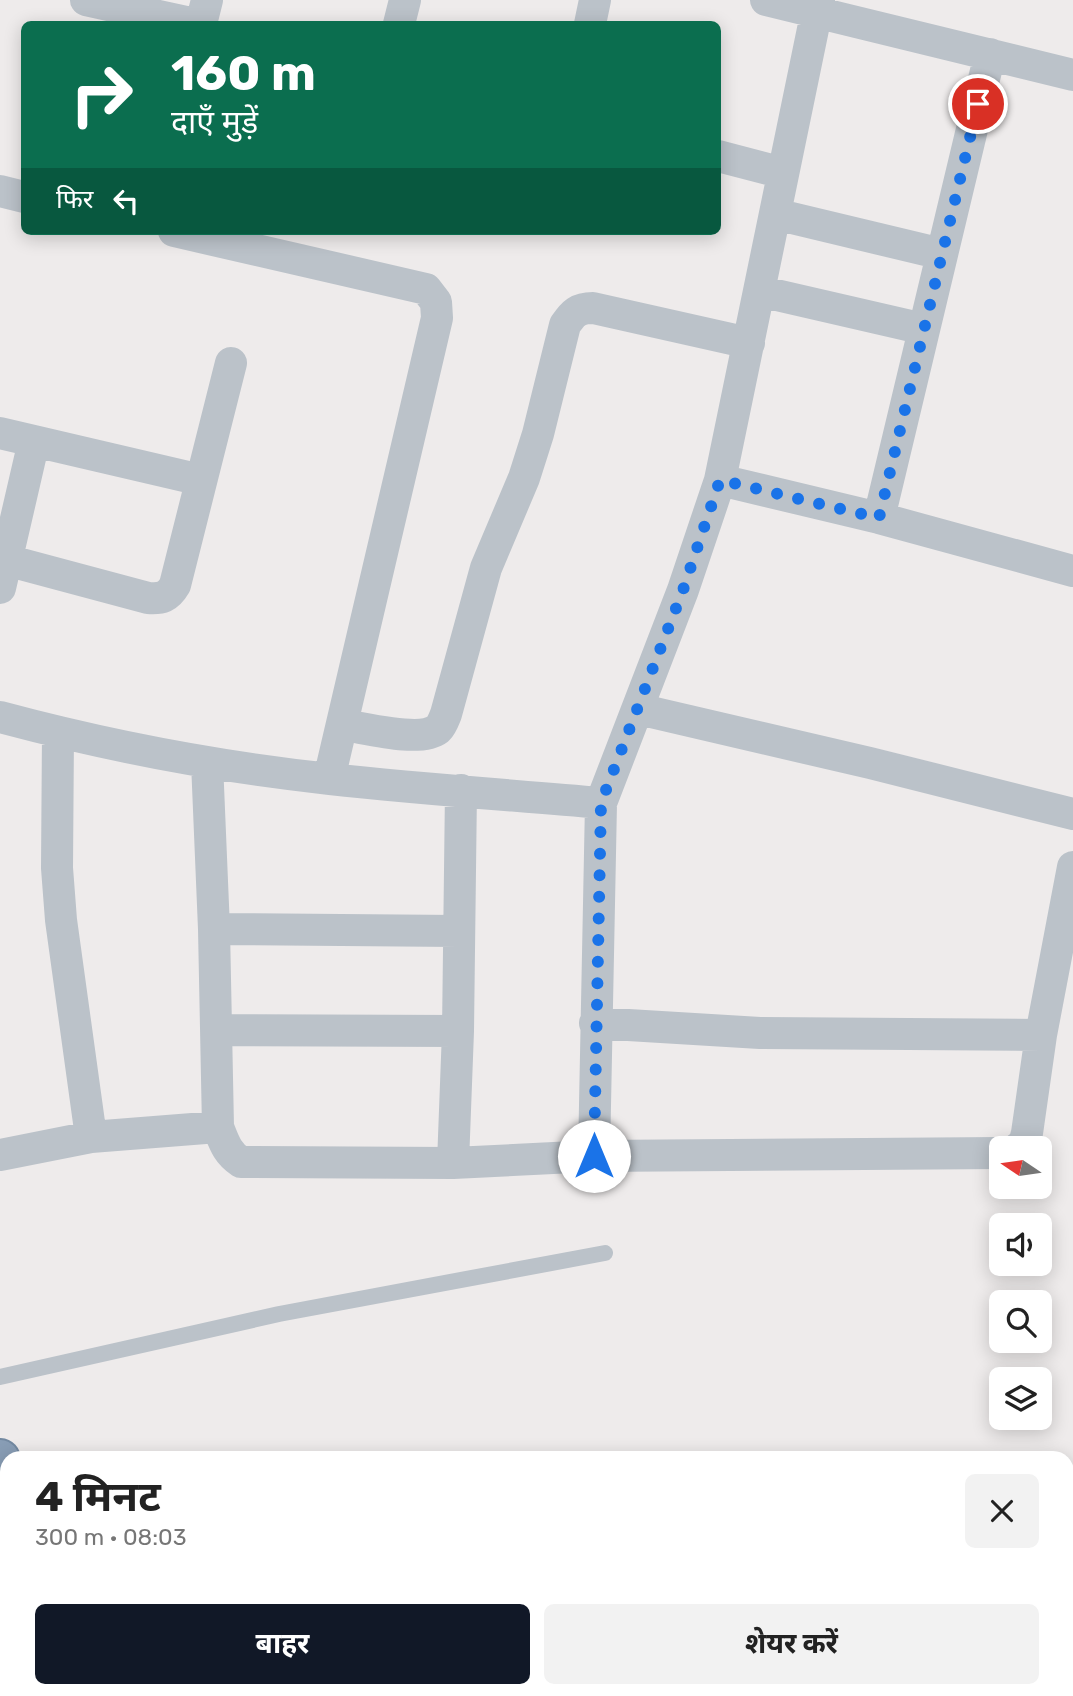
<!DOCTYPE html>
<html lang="hi">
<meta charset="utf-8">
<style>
:root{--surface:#fff;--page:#f2f2f2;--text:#222;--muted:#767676;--accent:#111827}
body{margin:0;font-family:Rubik,"Noto Sans Devanagari",sans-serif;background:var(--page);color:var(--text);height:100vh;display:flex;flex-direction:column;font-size:26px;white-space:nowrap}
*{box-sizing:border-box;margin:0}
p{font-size:23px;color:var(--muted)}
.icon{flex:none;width:38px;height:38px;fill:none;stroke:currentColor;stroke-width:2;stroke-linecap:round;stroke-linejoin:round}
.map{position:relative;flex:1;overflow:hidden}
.drawer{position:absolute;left:0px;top:1451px;width:1074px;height:247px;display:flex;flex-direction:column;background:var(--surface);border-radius:21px 21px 0 0;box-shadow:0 4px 18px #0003}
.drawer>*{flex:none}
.hud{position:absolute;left:21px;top:21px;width:700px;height:214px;border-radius:10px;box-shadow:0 4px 18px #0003;background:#0b6e4f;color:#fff;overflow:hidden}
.needle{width:46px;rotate:283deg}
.fabs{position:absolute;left:989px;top:1136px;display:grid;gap:14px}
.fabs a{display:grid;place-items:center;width:63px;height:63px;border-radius:10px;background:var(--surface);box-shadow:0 4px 18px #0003;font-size:35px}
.pin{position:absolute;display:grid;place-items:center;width:60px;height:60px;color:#fff;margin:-30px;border:4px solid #fff;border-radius:50%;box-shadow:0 2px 7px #0007}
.me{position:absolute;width:77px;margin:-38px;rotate:0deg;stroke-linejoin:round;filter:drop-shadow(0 0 5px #0008)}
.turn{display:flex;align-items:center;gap:24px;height:147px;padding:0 35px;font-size:32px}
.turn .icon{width:91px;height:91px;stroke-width:2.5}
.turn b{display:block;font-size:49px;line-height:60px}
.then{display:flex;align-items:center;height:66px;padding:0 35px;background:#0003;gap:14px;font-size:26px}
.round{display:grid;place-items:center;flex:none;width:74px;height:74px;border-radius:10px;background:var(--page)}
.headline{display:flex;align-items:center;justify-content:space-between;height:119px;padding:0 35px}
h1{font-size:42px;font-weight:700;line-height:52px}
.primary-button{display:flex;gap:14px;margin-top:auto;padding:14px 35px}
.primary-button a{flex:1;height:80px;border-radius:10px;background:var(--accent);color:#fff;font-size:28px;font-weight:700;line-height:80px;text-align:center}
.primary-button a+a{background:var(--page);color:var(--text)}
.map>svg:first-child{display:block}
</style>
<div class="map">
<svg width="1073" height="1696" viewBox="0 0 1073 1696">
<rect width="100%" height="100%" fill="#eeebeb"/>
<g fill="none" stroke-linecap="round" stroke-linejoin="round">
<defs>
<path id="highway" d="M0,1459l7,19
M0,1558l7,18
M51,1690l2,6
M88,1690l2,6"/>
</defs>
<use href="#highway" stroke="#7389a1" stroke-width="42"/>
<path stroke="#bbc2c9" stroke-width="16" d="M0,1377l279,-63 326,-61"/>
<path stroke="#bbc2c9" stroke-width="32" d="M86,0l109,24
M766,0l307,75
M201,24l6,-24
M399,24l6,-24
M590,24l5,-24
M718,156l65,17
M0,191l24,6
M775,214l167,40
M174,231l252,58 10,13 1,16 -108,461
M759,291l165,38
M0,433l201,47
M720,480l159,38 194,53
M879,518l111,-464
M6,560l142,38c14,1 20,-1 27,-13l56,-222
M0,588l34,-147
M638,709l232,54 203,51
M0,717c108,29 219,50 330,62 90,10 180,16 271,24
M343,725c22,3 77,18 95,4 4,-4 6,-10 8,-15l40,-146 38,-90 14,-44 27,-109c8,-12 13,-17 28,-17l156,35
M58,732l-1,136 4,52 30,217
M207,762l7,167 4,198c6,15 9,26 23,35l212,1 141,-7 407,-3
M214,929l244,2
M595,1023l165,10 281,2
M216,1030l242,1
M1018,1148l6,-4 3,-11 14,-98 32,-168
M0,1155l91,-18 127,-10
M594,1156l7,-353 82,-213 37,-110 99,-480
M453,1163l5,-132 3,-241
M1068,1561h5
M326,1690l22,6
M960,1690l31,6
M290,1696l5,-6
M614,1696l1,-6
M766,1696l1,-6"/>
<use href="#highway" stroke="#889db5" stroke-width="38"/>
</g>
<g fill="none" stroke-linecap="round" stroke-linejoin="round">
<path stroke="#1a73e8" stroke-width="12" stroke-dasharray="0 21.6" d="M594,1156l7,-353 82,-213 37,-110 159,38 99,-414"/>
</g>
</svg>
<div class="fabs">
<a><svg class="needle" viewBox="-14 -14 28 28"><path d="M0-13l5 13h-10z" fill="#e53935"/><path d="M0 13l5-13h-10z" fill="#767676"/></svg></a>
<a><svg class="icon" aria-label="sound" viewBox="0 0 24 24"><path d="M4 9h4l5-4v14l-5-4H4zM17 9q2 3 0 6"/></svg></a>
<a><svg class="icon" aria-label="search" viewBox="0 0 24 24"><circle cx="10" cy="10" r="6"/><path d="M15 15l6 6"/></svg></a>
<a><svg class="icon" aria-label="layers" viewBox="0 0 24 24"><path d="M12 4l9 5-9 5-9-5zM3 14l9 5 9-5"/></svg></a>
</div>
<div class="pin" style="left:978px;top:104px;background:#d93025"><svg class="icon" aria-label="arrive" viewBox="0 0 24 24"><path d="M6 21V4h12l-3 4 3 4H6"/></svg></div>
<svg class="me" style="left:594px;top:1156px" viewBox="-20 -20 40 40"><circle r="19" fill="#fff"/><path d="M0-13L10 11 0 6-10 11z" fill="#1a73e8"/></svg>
<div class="hud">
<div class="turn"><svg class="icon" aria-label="right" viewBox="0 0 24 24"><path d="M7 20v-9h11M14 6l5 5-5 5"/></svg><div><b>160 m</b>दाएँ मुड़ें</div></div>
<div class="then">फिर<svg class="icon" aria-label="left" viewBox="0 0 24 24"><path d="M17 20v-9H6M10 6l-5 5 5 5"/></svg></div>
</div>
<section class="drawer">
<div class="headline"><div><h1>4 मिनट</h1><p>300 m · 08:03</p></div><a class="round"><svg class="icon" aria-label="close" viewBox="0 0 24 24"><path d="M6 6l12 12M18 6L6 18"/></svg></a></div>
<div class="primary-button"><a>बाहर</a><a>शेयर करें</a></div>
</section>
</div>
